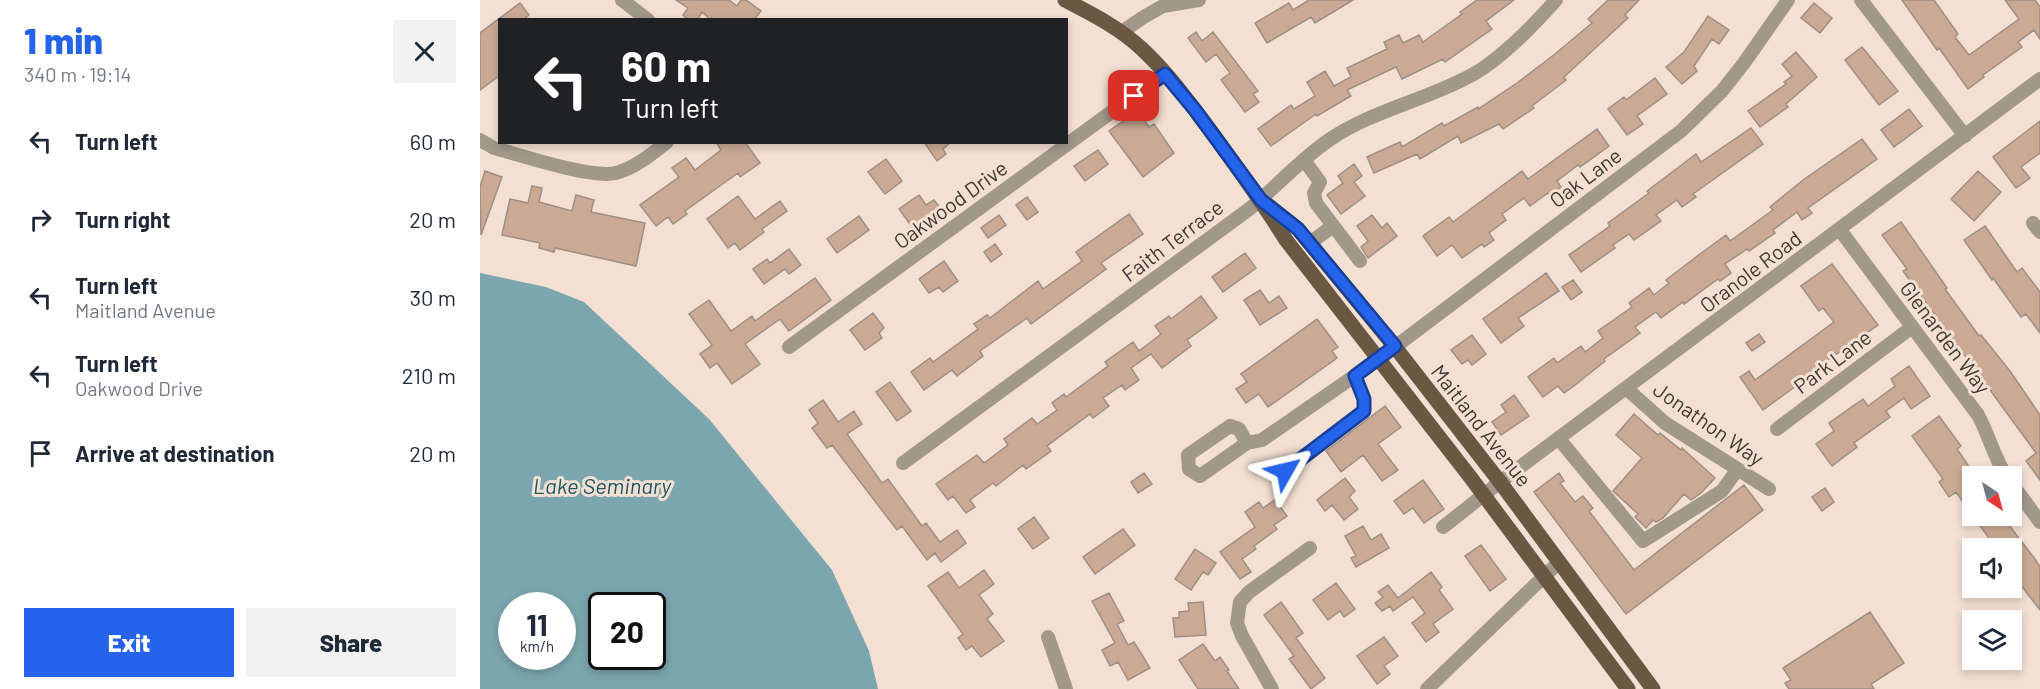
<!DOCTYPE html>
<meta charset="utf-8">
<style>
:root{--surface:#fff;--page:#f2f2f3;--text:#1f2937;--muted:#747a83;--accent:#2563eb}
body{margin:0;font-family:Barlow,sans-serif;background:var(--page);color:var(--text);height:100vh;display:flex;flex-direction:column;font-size:22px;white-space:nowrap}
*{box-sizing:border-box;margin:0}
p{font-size:20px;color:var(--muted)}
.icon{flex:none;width:33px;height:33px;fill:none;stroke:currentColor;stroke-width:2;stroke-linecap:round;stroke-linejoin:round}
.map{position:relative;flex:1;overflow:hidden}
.details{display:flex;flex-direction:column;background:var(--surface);width:480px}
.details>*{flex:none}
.hud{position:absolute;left:18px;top:18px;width:570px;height:126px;border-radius:0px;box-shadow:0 3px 9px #0003;background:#202124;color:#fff;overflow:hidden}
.needle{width:39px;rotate:144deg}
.controls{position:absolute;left:1482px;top:466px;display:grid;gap:12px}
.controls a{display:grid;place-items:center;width:60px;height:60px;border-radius:0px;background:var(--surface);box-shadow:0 3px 9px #0003;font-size:30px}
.speed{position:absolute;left:18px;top:592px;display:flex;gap:12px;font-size:30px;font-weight:700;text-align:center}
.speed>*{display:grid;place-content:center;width:78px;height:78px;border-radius:50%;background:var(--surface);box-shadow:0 3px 9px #0003;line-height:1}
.speed small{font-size:15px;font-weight:400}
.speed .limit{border:3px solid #111;border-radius:9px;background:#fff;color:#111}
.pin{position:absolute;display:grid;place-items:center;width:51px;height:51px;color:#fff;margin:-26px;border-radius:12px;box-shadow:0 3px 9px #0006}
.me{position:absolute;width:66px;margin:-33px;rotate:53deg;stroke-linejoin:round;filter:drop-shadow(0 0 4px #0008)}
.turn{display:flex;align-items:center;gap:21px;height:126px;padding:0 24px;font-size:27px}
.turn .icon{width:78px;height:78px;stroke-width:2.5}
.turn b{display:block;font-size:42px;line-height:51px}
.round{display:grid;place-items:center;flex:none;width:63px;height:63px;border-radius:0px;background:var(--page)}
.headline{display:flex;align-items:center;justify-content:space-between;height:102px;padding:0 24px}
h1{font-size:36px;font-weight:800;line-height:45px;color:var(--accent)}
.action{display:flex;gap:12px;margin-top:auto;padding:12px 24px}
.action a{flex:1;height:69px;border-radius:0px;background:var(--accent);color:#fff;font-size:24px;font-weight:800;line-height:69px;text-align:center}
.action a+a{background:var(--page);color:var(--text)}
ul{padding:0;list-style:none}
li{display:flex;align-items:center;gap:18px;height:78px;padding:0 24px}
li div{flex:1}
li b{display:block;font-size:22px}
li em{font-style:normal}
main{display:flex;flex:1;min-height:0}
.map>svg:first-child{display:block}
</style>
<main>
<section class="details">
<div class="headline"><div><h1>1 min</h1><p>340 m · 19:14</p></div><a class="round"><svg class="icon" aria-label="close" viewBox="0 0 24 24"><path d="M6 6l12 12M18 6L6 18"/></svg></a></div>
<ul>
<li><svg class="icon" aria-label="left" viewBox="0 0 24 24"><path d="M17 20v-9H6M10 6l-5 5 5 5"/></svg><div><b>Turn left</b></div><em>60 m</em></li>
<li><svg class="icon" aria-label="right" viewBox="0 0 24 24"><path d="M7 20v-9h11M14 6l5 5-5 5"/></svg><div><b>Turn right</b></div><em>20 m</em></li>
<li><svg class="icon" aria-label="left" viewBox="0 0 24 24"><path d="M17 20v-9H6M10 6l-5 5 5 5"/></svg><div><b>Turn left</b><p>Maitland Avenue</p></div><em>30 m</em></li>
<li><svg class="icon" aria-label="left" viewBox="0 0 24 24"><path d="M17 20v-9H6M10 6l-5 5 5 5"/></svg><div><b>Turn left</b><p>Oakwood Drive</p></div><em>210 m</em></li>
<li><svg class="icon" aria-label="arrive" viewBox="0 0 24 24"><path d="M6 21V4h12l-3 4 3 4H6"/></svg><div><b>Arrive at destination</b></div><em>20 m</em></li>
</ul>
<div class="action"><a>Exit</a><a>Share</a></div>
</section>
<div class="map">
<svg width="1560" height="689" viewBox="0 0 1560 689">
<rect width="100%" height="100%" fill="#f4e0d3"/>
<path fill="#7ba6ad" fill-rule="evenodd" d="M0,273l66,14 38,15 125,117 123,151 37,81 9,38h-398zM32,606h50v51h-50zM122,606h50v51h-50z"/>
<path fill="#caaa95" stroke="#9f8e82" stroke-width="1.5" d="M196,0h53l8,6 4,-6h5l15,11 -7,9h-43l-9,-8 -5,8h-8l-6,-5 5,-7z
M829,0h44l-38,23 -4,-6 -44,26 -12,-20 34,-20 4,7z
M997,0h37l-28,21 6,8 -47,33 -2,-3 -41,20 -6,-12 -49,23 4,6 -34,20 -1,-2 -45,32 -13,-17 33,-24 3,4 21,-13 -8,-14 18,-11 9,15 17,-9 -4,-9 40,-19 -3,-7 15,-7 4,8 16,-8 4,7 39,-28 -2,-2z
M1128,0h31l-14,15 3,3 -64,59 2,3 -34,26 2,2 -31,21 -4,-5 -38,19 -3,-7 -38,23 -3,-5 -43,19 -7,-16 33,-15 2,5 40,-24 2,3 34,-19v2l39,-26 38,-29 37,-31 -4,-4z
M1422,0h32l24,34 -3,3 14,18 50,-36 -14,-19h30l5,7v32l-6,-9 -16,12 4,5 -39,28 1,2 -16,12 -29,-41 -2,2z
M40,3l9,12 -6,5h-23v55l-20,15v-57z
M1334,3l18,15 -12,15 -19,-15z
M1228,16l21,14 -10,14 -7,-5 -18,27 3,5 -15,13 -16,-17 18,-15z
M716,32l6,9 11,-9 45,59 -5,3 6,8 -14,10 -24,-32 9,-7 -14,-19 -10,8 -18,-24z
M1382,47l36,44 -19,14 -34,-45z
M1316,52l21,25 -31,27 2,3 -28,20 -12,-16 38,-27 -2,-2 8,-6 -10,-12z
M1175,78l12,16 -30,22 6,8 -16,11 -19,-26 16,-12 2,3z
M1429,109l13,17 -28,21 -13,-17z
M658,111l11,16 5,-3 20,29 -31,24 -34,-46z
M1560,121v32l-19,14 9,11 -14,10 -23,-31z
M1271,128l12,16 -70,50 3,3 -14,10 -5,-7 -21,15 5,6 -27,19 -5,-6 -16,11 2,3 -34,24 -12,-17 41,-29 -2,-3 41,-30 -2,-2 49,-37 5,8z
M1117,129l12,17 -29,21 -2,-2 -21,16 4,6 -12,8 -1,-2 -18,13 -6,-8 -22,16 4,6 -17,13 5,7 -10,7 -2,-3 -20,14 -10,-13 -15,11 -14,-20 26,-19 4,5 69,-51 6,8z
M1382,139l15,20 -69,49 4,5 -10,7 -5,-8 -24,18 2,3 -26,18 -2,-2 -22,15 6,9 -11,8 -2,-2 -34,25 -1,-2 -22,16 -5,-6 -21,15 5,6 -36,26 1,2 -31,25 -10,7 -6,-7 -15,11 -15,-20 26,-19 3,5 24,-17 4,6 18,-14 -5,-7 34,-24 -3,-4 20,-15 5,7 15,-12 -3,-3 34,-26 26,-19 4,6 43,-31 -3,-3 33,-27z
M236,142h29l15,21 -20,14 -2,-4 -53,38 2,3 -14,10 -5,-7 -12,9 -16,-21 39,-28 -7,-9 14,-10 9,12 26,-20z
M444,142h27l-8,7 3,5 -9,7z
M618,150l10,14 -23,17 -11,-15z
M406,159l16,22 -17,13 -17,-22z
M874,164l8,12 -8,6 11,14 -24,18 -14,-19 16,-12 -5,-7z
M5,171l17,6 -21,58 -1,-48z
M1498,171l23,21 -27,29 -23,-22z
M52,186l10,2 -3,14 33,9 4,-16 18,5 -3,12 54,11 -9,43 -81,-18 -1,4 -15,-4 1,-5 -38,-8 8,-36 18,4z
M439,195l7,10 8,-5 11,14 -28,20 -18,-25z
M258,196l17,23 25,-18 7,10 -25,18 2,3 -24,18 -5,-7 -7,5 -21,-29z
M547,197l11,15 -11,8 -11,-15z
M649,214l14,20 -42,29 5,6 -75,55 -4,-6 -47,33 3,5 -26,20 -5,-6 -28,20 -13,-18 19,-14 3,4 45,-33 -4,-5 13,-9 3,3 48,-37 5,8 39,-28 -6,-9z
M519,215l7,10 -18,13 -7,-10z
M892,215l10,13 5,-5 10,13 -29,22 -7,-11 7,-6 -11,-15z
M379,216l10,14 -32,23 -10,-14z
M1421,222l46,66 -2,1 34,47 2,-1 29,36 30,44v65l-14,-19 10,-8 -133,-182 4,-2 -25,-34z
M1505,226l32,46 5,-4 18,24v41l-14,-19 -5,3 -28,-39 -1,2 -28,-40z
M515,244l7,10 -11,8 -7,-10z
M309,249l12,16 -12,9 -4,-5 -21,15 -11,-15 14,-10 3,4z
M765,253l11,15 -33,24 -11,-15z
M464,261l14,20 -15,11 -4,-5 -10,6 -10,-14z
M1352,264l46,61 -84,59 2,2 -33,24 -23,-33 9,-6 6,9 79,-58 -11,-14 -4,3 -18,-25z
M1066,273l13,18 -41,27 6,8 -23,17 -18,-24z
M335,278l16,22 -42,31 -9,-12 -35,25 15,20 -28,20 -15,-21 -7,5 -10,-14 12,-9 -23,-31 20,-14 22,31 21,-15 3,5z
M1093,280l9,12 -11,8 -9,-13z
M780,290l9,13 10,-7 8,12 -27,17 -16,-25z
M721,296l16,22 -30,22 4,6 -29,22 -11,-14 -20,14 8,12 -14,10 -3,-5 -19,13 6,8 -16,12 -3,-4 -43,32 4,5 -25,18 -3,-4 -27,21 -3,-3 -23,17 5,7 -9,6 -13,-17 -5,4 -12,-16 41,-29 7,8 24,-18 -4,-6 28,-21 5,6 20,-14 -5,-7 12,-9 2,3 42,-31 -3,-4 28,-20 6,9 22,-17 -6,-8 14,-10 2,3z
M393,313l11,15 -5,5 3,5 -17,12 -15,-20z
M837,319l21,28 -6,4 5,7 -69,49 -9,-13 -13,9 -10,-14 11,-7 -6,-8z
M1279,334l6,8 -13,9 -6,-8z
M992,335l14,19 -14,11 -4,-5 -6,4 -11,-14z
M1429,366l21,30 -19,13 -7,-11 -18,13 4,6 -36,26 3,4 -25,19 -16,-22 18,-13 -5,-8 34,-24 5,7 27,-20 -4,-7z
M410,382l21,29 -14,10 -21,-29z
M1034,395l15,21 -28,19 -9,-13 14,-10 -5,-7z
M343,400l15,22 16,-11 8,13 -15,10 35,49 6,-4 34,47 4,-3 14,19 17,-12 9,13 -25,19 -6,-9 -8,7 -25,-34 -5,4 -65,-85 -5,3 -15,-20 6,-5 -9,-13z
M905,406l16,21 -23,17 20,26 -16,11 -19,-26 -22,17 -15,-21z
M1154,414l24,21 2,-2 21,17 1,-2 33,30 -14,15 -10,7 -7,-6 -21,24 -7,4 -3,-2 -7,8 -11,-11 3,-3 -25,-23 29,-33 -26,-23z
M1459,416l22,30 -4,3 15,22v44l-16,-23 -7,5 -10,-15 4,-3 -31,-43z
M664,473l8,11 -14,9 -7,-11z
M1079,473l5,8 -4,2 15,19 8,-6 10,12 -4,3 45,59 110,-85 19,25 -137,104 -92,-122z
M865,478l10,13 -6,6 9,12 -14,11 -12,-15 -7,6 -8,-11z
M943,480l21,29 -20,14 -11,-15 -9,6 -10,-13z
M1345,488l9,14 -12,9 -10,-14z
M795,500l12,16 -13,9 3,4 -23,17 2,3 -14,10 9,13 -11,7 -20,-27 35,-25 -10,-15 14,-10 4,6z
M1493,516h29l33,43 5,8v43l-23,-30 2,-2 -7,-10v-19h-15z
M554,517l15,21 -16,11 -15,-20z
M883,526l8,14 10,-6 8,14 -33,19 -5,-9 5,-2 -11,-20z
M643,529l12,16 -40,29 -12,-17z
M1001,545l25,34 -16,12 -25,-35z
M715,549l21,14 -8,12 -5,-3 -12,18 -16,-11z
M504,570l10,14 -15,11 14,19 -6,5 17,22 -23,16 -9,-11 -6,4 -8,-12 5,-4 -35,-48 20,-14 11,16z
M951,572l11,15 -3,3 14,19 -20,15 6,8 -13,10 -14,-19 13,-10 -12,-16 -20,14 -3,-5 -8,5 -7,-8 8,-6 -5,-5 10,-7 10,13z
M856,583l19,26 -11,8 -4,-6 -12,9 -15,-20z
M629,593l15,28 -7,3 11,21 6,-3 16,26 -22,12 -10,-18 -8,4 -8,-16 13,-7 -23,-42z
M723,602l3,33 -31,2 -2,-19h6v-6l10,-1 -1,-8z
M801,602l22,31 -7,5 29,40 -14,11 -22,-30 5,-3 -30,-41z
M1390,612l34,51 -33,21 3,5h-85l-4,-6 6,-3 -8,-12z
M904,637l14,19 -14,10 6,8 -13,10 -20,-28z
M723,644l12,17 5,-4 9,13 -2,1 12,18h-41l-19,-29z"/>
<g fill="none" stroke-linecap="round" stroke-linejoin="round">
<path stroke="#a2978b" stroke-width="14" d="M142,0l26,20
M1381,0l104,136
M642,32l20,-14 21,-12 36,-6
M0,140l14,8c27,7 97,31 122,25 19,-5 36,-19 51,-31
M824,160l16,22 -6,11 2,10 44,58
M1553,223l7,9
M1360,230l138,185c11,20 16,43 29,62
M830,243l23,-17
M309,347l376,-274
M1147,389l38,34 104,66
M1297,429l135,-102
M1079,439l84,102 79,-50 15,-21
M767,443l-8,-14 -9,-3 -42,29 1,14 11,7 47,-33 15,-3 117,-81 302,-228 41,-40 22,-28 44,-63
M423,463l345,-253c29,-23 53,-52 84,-72 39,-26 92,-38 134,-60 30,-14 68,-53 90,-78
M805,471l79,-60v-12l-9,-23
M1532,484l28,38
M963,527l57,-45 540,-403
M568,637l18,52
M792,689l-30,-53 -5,-13 3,-21 9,-10 61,-44
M947,689l132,-127"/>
<path stroke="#6b5843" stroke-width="15" d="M585,0c27,14 55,28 77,49 27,25 49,56 71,85 25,35 50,69 73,106l185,238 157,211
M788,205l30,24 97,118 105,135 153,207"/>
</g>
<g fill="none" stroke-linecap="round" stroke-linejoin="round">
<defs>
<path id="route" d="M654,96l31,-22 30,36 66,90 37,29 97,117 -40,30 9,23v12l-79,60"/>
</defs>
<use href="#route" stroke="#184099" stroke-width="15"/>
<use href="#route" stroke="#2563eb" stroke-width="10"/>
</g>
<g text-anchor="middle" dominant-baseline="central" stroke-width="6" stroke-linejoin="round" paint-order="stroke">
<g font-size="21" fill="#403934" stroke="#f4e0d3">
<text transform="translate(1105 177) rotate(-37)">Oak Lane</text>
<text transform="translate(470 204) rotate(-36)">Oakwood Drive</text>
<text transform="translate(692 240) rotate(-37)">Faith Terrace</text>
<text transform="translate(1270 271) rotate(-37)">Oranole Road</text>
<text transform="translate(1466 337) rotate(53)">Glenarden Way</text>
<text transform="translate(1352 361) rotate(-37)">Park Lane</text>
<text transform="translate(1229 423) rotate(35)">Jonathon Way</text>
<text transform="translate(1002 425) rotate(52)">Maitland Avenue</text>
</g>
<g font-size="22" font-style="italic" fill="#1b5761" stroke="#f4e0d3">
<text x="122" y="485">Lake Seminary</text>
</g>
</g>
</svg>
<div class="controls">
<a><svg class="needle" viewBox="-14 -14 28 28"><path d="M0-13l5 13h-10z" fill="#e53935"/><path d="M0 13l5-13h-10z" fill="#747a83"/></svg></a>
<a><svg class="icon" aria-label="sound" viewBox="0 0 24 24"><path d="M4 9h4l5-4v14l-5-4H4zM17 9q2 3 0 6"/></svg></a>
<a><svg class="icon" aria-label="layers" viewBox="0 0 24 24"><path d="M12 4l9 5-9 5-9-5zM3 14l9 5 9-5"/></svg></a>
</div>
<div class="speed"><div>11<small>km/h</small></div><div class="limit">20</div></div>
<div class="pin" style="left:654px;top:96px;background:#d93025"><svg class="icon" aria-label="arrive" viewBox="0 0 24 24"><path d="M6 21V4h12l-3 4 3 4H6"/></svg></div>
<svg class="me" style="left:805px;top:471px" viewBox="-20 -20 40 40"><path d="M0-17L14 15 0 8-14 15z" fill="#2563eb" stroke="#fff" stroke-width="4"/></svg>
<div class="hud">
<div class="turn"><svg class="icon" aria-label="left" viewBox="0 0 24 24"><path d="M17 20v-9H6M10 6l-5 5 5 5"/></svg><div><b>60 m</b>Turn left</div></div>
</div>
</div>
</main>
